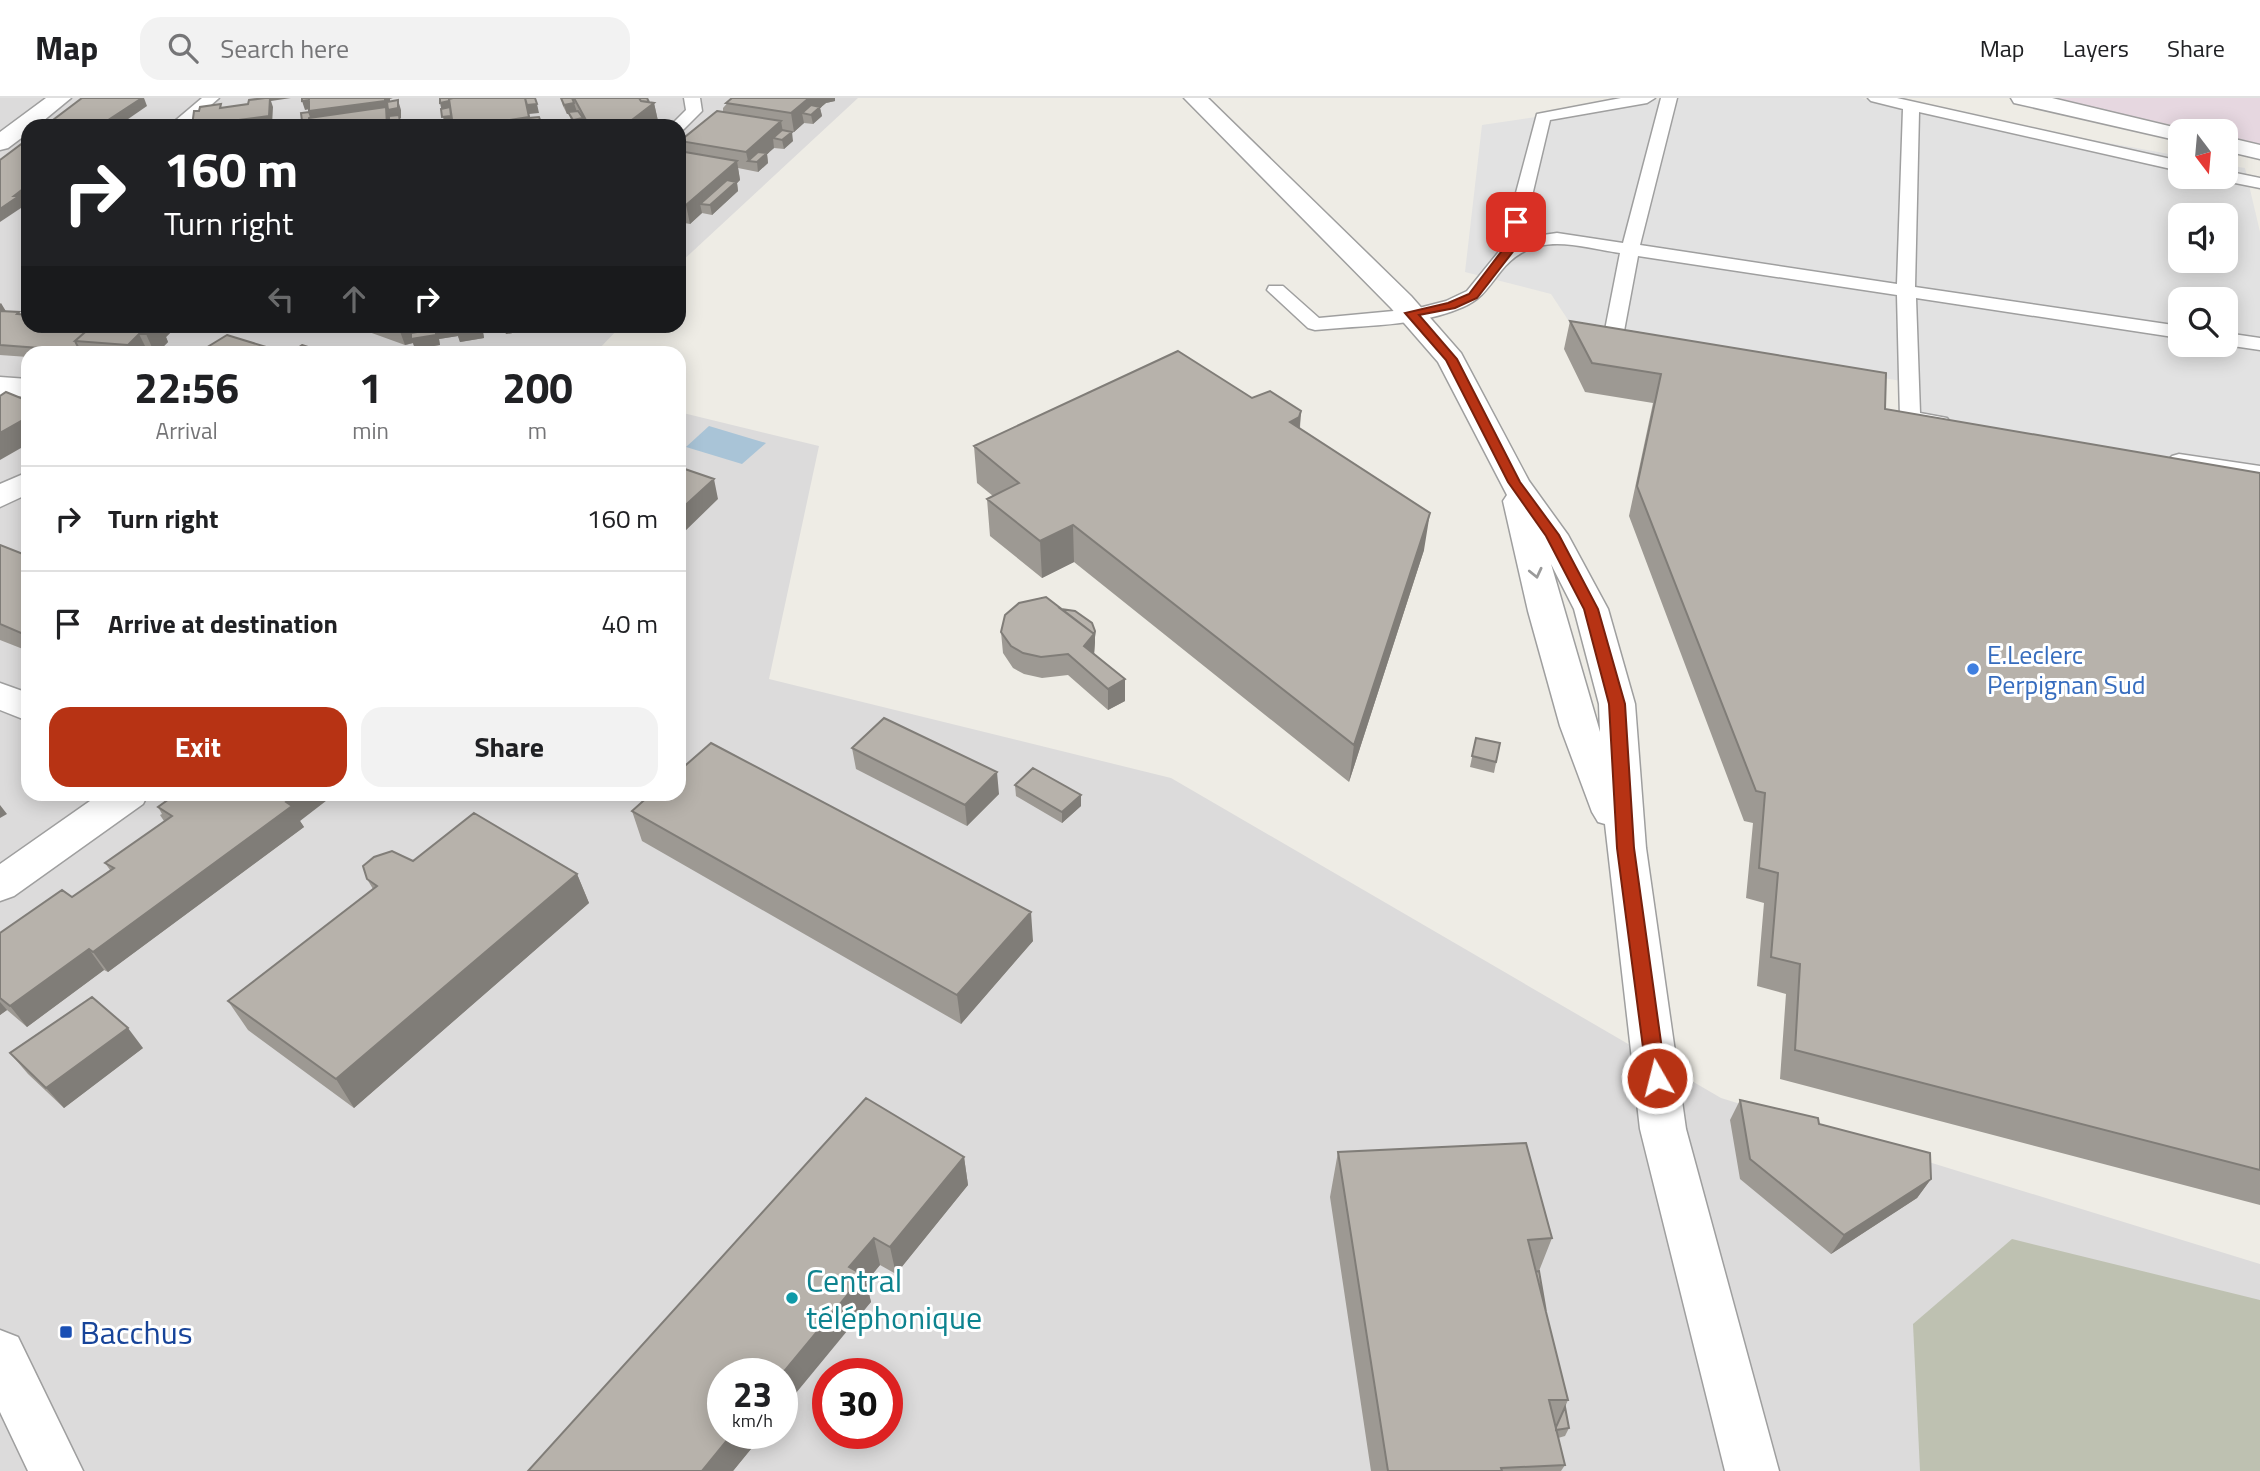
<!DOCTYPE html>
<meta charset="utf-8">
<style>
:root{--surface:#fff;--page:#f2f2f2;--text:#202124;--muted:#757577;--line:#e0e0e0;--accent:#b73314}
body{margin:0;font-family:"Titillium Web",sans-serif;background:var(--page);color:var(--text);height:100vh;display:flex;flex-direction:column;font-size:26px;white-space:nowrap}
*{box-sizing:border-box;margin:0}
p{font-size:23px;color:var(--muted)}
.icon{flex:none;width:38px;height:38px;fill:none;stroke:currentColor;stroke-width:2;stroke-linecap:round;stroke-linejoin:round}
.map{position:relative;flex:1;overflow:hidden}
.drawer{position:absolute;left:21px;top:248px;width:665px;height:455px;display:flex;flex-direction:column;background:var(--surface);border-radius:21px;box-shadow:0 4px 18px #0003}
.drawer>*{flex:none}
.top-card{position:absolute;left:21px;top:21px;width:665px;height:214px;border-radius:21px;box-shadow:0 4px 18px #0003;background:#202124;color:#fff;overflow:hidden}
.needle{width:46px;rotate:164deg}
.controls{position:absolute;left:2168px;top:21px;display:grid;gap:14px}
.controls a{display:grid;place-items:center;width:70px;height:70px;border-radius:14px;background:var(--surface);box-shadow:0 4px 18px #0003;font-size:35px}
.speed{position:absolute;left:707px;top:1260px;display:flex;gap:14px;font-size:35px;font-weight:700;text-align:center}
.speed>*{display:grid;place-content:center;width:91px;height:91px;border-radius:50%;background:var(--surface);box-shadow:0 4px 18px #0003;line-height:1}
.speed small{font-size:18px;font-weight:400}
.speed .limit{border:10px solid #d22;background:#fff;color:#111}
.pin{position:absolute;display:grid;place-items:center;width:60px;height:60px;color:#fff;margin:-30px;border-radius:14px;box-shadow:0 4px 10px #0006}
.me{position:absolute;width:77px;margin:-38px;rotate:352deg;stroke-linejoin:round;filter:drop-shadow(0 0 5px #0008)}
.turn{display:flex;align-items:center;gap:24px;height:147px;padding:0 28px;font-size:32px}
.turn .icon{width:91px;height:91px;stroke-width:2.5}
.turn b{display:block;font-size:49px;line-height:60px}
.lanes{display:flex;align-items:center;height:66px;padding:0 28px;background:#0003;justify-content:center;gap:35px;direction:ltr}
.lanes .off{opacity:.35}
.eta{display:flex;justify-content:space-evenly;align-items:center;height:119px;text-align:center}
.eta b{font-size:42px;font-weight:700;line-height:49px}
.cta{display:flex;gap:14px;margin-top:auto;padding:14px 28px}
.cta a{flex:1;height:80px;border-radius:21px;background:var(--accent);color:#fff;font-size:28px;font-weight:700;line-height:80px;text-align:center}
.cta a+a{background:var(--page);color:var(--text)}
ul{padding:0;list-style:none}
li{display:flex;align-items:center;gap:21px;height:105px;padding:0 28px;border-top:2px solid var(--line)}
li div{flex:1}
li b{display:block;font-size:26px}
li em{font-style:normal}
header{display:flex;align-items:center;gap:42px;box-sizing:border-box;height:98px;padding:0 35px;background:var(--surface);border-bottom:2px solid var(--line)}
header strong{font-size:33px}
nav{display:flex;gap:38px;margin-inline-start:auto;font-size:24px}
.search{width:490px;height:63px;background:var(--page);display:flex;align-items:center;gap:18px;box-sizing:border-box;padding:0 24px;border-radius:21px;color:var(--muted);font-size:26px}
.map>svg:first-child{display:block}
</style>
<header>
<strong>Map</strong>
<div class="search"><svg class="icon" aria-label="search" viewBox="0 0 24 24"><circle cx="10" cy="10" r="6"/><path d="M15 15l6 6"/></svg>Search here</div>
<nav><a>Map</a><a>Layers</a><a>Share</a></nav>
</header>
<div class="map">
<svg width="2260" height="1373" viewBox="0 0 2260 1373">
<rect width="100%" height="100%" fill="#eeece5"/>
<path fill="#dcdbdb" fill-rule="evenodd" d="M0,0h858l-179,166v-138h-651v200h593l-26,27 -567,1v440h651v-382l140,34 -50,233 402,99 550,320 539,166v207h-2260zM723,1276h59v59h-59zM828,1276h59v59h-59z"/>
<path fill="#e6d7e0" d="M2049,0h211v47l-34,-8v-6h-27z"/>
<path fill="#bec1b1" d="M2012,1141l248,61v171h-340l-7,-147z"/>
<path fill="#e2e2e2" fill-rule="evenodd" d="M1667,0h194l319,58v21h46v-12l19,3 15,64v244l-350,-58 -2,-36 -334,-53 -23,-35 -86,-22 17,-147zM2180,117h46v46h-46zM2180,201h46v46h-46z"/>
<path fill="#a9c4d7" d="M709,328l57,17 -24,21 -56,-17z"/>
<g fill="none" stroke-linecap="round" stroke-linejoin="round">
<defs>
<path id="service" d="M202,0h17l-32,28h-18z
M684,0h16l2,13 -18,18 -5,2v-5h-9l16,-16z
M1621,0h34l-8,5 -97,17 -28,118 35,-5 66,10 38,-145h16l-37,147 257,39 6,-175 -32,-8 -3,-3h29l283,63v10l-261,-59 -4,175 265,39v12l-264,-40 4,115 27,5 3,4 -3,4 -7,2 -37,-6 -3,-4 -3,-123 -259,-39 -14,75 24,4 3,4 -10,6 -34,-6 -3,-4 16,-82c-45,-7 -86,-23 -119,18 -12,15 -19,28 -38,36 -45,20 -99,18 -148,23l-7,-2 -41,-38 2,-4h14l36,32 96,-9 31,-8 21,-10 34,-42 36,-135z
M2226,73l34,7v10l-40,-8 -2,-3h8z
M2226,235l34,5v12l-34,-5z
M2179,356l81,12v12l-88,-14 -4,-4 4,-4z"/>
<path id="minor" d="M46,0h25l-34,28h-9v7l-20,15 -8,2v-18z
M1184,0h24l203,198 50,57 68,128 39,54 40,74 27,95 11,144 40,281 93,342h-54l-85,-342 -35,-305 -7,-2 -6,-10 -32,-86 -32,-115 -25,-110 4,-6 -69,-133 -47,-54zM1551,466l23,45 25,95 1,28z
M2011,0h41l138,33h-10v10l-166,-38z
M2226,39l34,8v14l-34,-8z
M0,279l28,2v18l-28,-2z
M28,374v22l-28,13v-23z
M0,585l28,10v28l-28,-11z
M100,696h48l-5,10 -129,92 -14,5v-37z
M0,1232l18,7 65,134h-55l-28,-59z"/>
</defs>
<use href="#service" stroke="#9f9f9f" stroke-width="3"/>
<use href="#minor" stroke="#9f9f9f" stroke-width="3"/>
<use href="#service" fill="#fff" fill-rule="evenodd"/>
<use href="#minor" fill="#fff" fill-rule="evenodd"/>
</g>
<path fill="#9d9993" d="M561,0h86l2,4 5,1 4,18 -7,5h-78l-4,-12h-2l-4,-8z
M732,0h103v3l-9,2 -6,5 2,8 -9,8 -9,-1 -10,9 -12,-2 11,11 -9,8 -10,-1 -7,6 1,9 -10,9 -20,-4 2,12 -3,3 1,8 -26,24 -10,-2 -12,11 -11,-2 1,-81 43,-29v-4z
M0,205l5,8 14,1 9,14h143l2,4 -7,7 2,5 -12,12h-128v3l-28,-2z
M1570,223l315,88 375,64v732l-480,-126 6,-85 -29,-8 7,-83 -18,-5 7,-75 -9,-2 -115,-305 24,-113 -68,-11 -21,-43z
M366,228h164l1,4 -25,4 -2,-6 -21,4 1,6 -24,4 -2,-6 -19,3 1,6 -25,4 -2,-6 -8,2 -36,-13z
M1252,300l49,13 -1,17 124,122 -75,232 -275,-220 -32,16 -52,-42 -3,-37 6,-3 -16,-13 -3,-37z
M0,447l28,11v95l-28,-11z
M1001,534l94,10 -1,12 31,47 -17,9 -40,-35 -26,3 -18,-4 -11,-6 -10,-15z
M1476,640l24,5 -6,30 -24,-6z
M852,650l147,46 -32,32 -111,-57z
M1015,687l66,10v11l-19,17 -46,-27z
M158,709l142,14 4,6 -196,145 -4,-2 -77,57 -20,-17 -7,5v-82l72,-36 38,-27 -5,-7 59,-42 -4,-6 2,-1z
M632,713l401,130 -72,83 -319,-183z
M413,763l164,13 12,29 -235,205 -106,-78 -20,-29 145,-112 -6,-10z
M143,950l-79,60 -36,-34 -18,-21z
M1740,1002l79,24 112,55 -14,19 -86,56 -91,-75 -10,-59z
M1338,1054l214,86 -13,33 7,41 22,88 -3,7 4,21 -4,8 -7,2 7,27 -4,6h-190l-41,-274z
M964,1059l4,28 -72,89 -16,-9 -14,17 5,20 -148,131h41l-31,38h-205z"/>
<path fill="#807d78" d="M142,0h2l3,8 -29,20h-19z
M258,0h33l-20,3 2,6 -1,18 -78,1 65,-24z
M312,0l3,10 -10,2 -3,-9z
M385,0h8l-3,1v10l8,-9 3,10v8h-1l2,8h-99l-1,-5 10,-1 -3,-9z
M809,0h16l1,5 -6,5 2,8 -9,8 -2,-9 -9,-2 2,10 -10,9 -3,-19z
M825,0h10v3l-9,2z
M450,3l87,3 2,9 -10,1 3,12h-63l-14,-1 -10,1 -5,-23z
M574,5l3,9 -10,2 -3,-9z
M654,5l4,18 -7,5h-27z
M583,20l2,8h-11l-1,-6z
M781,23l3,17 8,-6 1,9 -9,8 -2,-9 -9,-2 1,10 -7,6 1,9 -10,9 -1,-10 -9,-1 -2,-9z
M737,63l3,19 -3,3 1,8 -26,24 -2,-10 -10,-1 2,9 -12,11 -4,-19z
M28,87v14l-6,4 2,3 -24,16v-13l14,-13z
M1,205l6,10 -7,6v-15z
M154,228h17l2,4 -7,7 2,5 -12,12h-1l-9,-20z
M398,228h132l1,4 -25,4 -2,-6 -21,4 1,6 -24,4 -2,-6 -19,3 1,6 -25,4 -2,-6 -8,2z
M139,236l10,20h-17l-4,-9z
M1301,313l-3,36 -8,-25z
M28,319v27l-28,16v-27z
M714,381l4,20 -39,38v-26z
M1430,415l-6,37 -75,232 5,-37z
M1073,427l1,37 -32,16 -2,-37z
M1095,533v11l-1,13 -10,-9z
M1125,581v22l-17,9v-21z
M997,674l2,22 -32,32 -2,-21z
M296,696h39l-35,27 4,6 -196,145 -15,-20z
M1081,697v11l-19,17v-11z
M0,707l7,9 -7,4z
M577,776l12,29 -235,205 -18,-29z
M1031,814l2,29 -72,83 -4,-29z
M89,851l15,21 -77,57 -17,-21z
M0,904l7,8 -7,5z
M128,930l15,20 -79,60 -18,-20z
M964,1059l4,28 -72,89 -6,-27z
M1931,1081l-14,19 -86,56 13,-19z
M874,1140l6,27 -14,17 5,20 -89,108v-36l67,-107z
M733,1335h31l-31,38h-31z"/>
<path fill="#b7b2ab" stroke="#807d78" stroke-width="2" d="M82,0h60l-43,28h-54z
M265,0h5l-1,18 -77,10 2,-15h5l1,-4 21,-3 -1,4 28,-4 1,-4z
M302,0h7v2l-7,1z
M309,0h76v3l-76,10z
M440,0h9v3l-9,2z
M453,0h72l4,19 -60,9h-16l-4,-27z
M525,0h10l2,6 -10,1z
M561,0h11l2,5 -10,2z
M574,0h65l2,3 13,2 -30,23h-9l-28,-4z
M639,0h8l2,4 -8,-1z
M732,0h77l-18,15 -65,-10z
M398,2v8l-10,2 -1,-8z
M811,7l9,2 -9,8 -9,-2z
M386,9l1,19h-78v-8z
M450,9l1,9 -9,1 -1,-8z
M578,13l5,7 -10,2 -5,-8z
M717,13l64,10 -35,31 -66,-11z
M309,14l2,5 -2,1v2l-7,1 -1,-8z
M399,17l1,8 -11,1v-8z
M539,19l3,8 -11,1 -2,-8z
M265,20v8h-57l1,-1z
M584,24l2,4h-10l-1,-2z
M782,32l10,2 -10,8 -9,-2z
M28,41v46l-14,11h5l-19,13v-49z
M679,53l58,10 -51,44 -7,-1z
M758,54l9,1 -10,9 -9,-1z
M727,82l9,2 -26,23 -10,-1z
M0,213l19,1 -2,2 11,1v11h64l-17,15 5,10 -80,-6z
M1570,223l316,52 -1,36 375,64v697l-465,-120 5,-86 -29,-7 7,-84 -19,-5 6,-75 -9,-2 -119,-305 24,-112 -69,-11z
M92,228h62l-8,8h-7l-11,11 -53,-4z
M455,228h25l1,2 -25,4z
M436,231v6l-25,4v-6z
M227,237l62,19h-93z
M302,247l27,9h-40z
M1178,253l74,47 18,-7 31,20 -2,6 -9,5 140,91 -76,232 -281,-220 -33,16 -53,-42 32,-16 -45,-37z
M6,294l22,9v16l-28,16v-37z
M679,369l35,12 -35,32z
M0,447l28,11v80l-28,-12z
M1046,499l48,37 -10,12 41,33 -17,10 -40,-35 -27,3 -18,-4 -12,-7 -10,-14 4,-17 14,-12z
M1061,511l14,2 17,12 3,8 -1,6v-3z
M884,620l113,54 -32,33 -113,-57z
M1476,640l24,5 -4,19 -24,-6z
M711,645l320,169 -74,83 -325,-184 19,-17h28v-23z
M1033,670l48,27 -19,17 -47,-27z
M176,696h120l-10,8 6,4 -199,146 -4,-3 -79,57 -10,-8v-65l62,-43 10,7 42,-29 -9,-5 67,-47 -14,-9z
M474,715l103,61 -241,205 -108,-78 149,-115 -10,-7 -4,-13 11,-9 18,-6 21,10z
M92,899l36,31 -82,60 -36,-35z
M866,1000l98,59 -74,90 -16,-9 -25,29 15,8 -82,99h-59v59h10l-31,38h-174z
M1740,1002l78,18 1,6 111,29 1,26 -87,56 -94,-76z
M1526,1045l26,95 -24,2 40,160h-19l16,65 -64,3 1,3h-114l-50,-319z
M1539,1173l7,41 -10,-40z
M1565,1309l4,21 -13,2v-3z"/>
<defs><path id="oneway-chevron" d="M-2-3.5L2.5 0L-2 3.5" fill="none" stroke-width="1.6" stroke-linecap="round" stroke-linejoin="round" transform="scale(1.75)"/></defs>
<use stroke="#9a9a9a" href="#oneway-chevron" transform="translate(1536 475) rotate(77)"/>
<path fill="#b73314" stroke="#77210d" stroke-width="2" d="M1512,122l9,2 -6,27 -38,49 -22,10 -36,7 38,44 63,123 39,53 39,74 27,95 9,144 32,230 -3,5 -6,3 -7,-3 -3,-5 -30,-230 -8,-144 -25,-95 -38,-73 -38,-54 -62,-122 -41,-47 43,-10 21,-9 35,-46z"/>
<circle fill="#3f7fe0" stroke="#fff" stroke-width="2.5" cx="1973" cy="571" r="7"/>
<circle fill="#0f9aa8" stroke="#fff" stroke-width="2.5" cx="792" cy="1200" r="7"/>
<rect fill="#1a4fb4" stroke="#fff" stroke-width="2.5" x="59" y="1227" width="14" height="14" rx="3.5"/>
<g text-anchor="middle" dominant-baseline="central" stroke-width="6" stroke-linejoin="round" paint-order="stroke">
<g font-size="26" fill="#366cbe" stroke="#fff" text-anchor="start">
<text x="1987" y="556">E.Leclerc<tspan x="1987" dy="30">Perpignan Sud</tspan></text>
</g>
<g font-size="32" fill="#0d838f" stroke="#fff" text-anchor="start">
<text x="806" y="1182">Central<tspan x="806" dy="37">téléphonique</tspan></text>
</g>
<g font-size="32" fill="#164399" stroke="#fff" text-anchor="start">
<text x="80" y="1234">Bacchus</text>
</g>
</g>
</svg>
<div class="controls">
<a><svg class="needle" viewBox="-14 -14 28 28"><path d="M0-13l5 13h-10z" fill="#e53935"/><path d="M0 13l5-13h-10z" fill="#757577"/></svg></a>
<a><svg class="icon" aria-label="sound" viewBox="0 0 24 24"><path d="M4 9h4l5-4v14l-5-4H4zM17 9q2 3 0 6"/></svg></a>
<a><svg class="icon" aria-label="search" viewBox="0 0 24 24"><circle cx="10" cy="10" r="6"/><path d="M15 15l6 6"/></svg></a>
</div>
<div class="speed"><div>23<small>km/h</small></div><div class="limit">30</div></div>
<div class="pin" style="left:1516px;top:124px;background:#d93025"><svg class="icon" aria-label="arrive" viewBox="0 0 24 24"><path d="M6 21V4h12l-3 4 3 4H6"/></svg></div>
<svg class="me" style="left:1657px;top:980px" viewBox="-20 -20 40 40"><circle r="17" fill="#b73314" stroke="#fff" stroke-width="3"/><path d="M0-11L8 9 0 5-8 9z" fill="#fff"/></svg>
<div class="top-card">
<div class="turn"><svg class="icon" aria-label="right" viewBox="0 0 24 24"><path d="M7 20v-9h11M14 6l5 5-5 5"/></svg><div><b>160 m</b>Turn right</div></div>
<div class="lanes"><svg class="icon off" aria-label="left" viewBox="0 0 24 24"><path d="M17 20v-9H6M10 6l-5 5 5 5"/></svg><svg class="icon off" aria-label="ahead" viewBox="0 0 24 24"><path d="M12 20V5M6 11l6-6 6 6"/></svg><svg class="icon" aria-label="right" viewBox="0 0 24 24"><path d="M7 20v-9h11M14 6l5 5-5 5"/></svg></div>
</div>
<section class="drawer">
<div class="eta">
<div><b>22:56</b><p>Arrival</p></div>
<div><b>1</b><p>min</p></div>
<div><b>200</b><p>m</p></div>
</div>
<ul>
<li><svg class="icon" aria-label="right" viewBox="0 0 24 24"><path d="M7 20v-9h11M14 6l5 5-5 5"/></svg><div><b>Turn right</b></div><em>160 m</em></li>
<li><svg class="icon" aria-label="arrive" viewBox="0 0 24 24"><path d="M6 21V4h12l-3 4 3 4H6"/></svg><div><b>Arrive at destination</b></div><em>40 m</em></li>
</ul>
<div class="cta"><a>Exit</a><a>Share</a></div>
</section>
</div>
